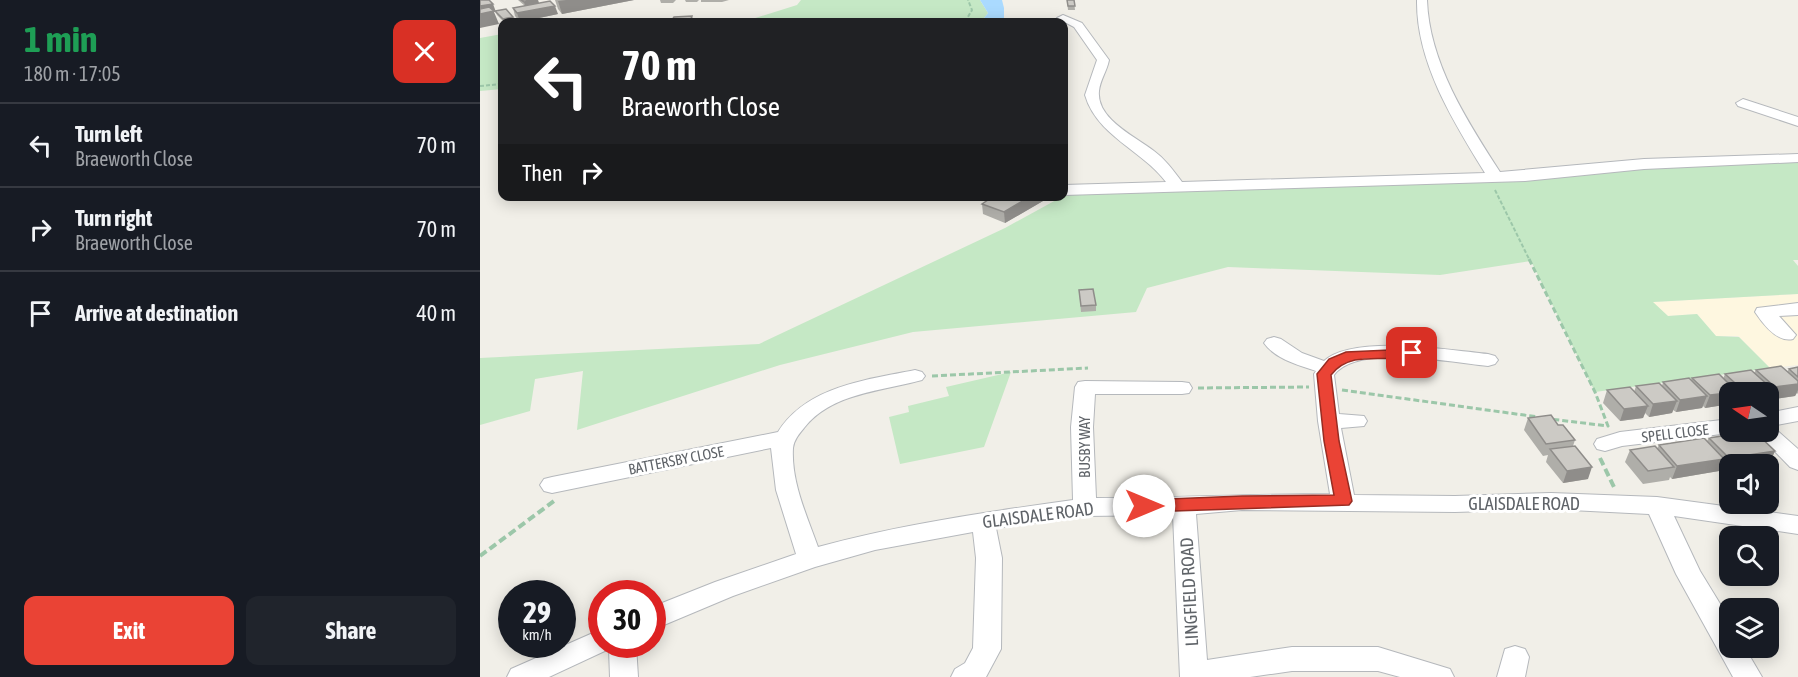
<!DOCTYPE html>
<meta charset="utf-8">
<style>
:root{--surface:#171b24;--page:#20242c;--text:#f1f3f6;--muted:#9ea1a6;--line:#363941;--accent:#ea4335}
body{margin:0;font-family:"Asap Condensed",sans-serif;background:var(--page);color:var(--text);height:100vh;display:flex;flex-direction:column;font-size:22px;white-space:nowrap}
*{box-sizing:border-box;margin:0}
p{font-size:20px;color:var(--muted)}
.icon{flex:none;width:33px;height:33px;fill:none;stroke:currentColor;stroke-width:2;stroke-linecap:round;stroke-linejoin:round}
.map{position:relative;flex:1;overflow:hidden}
.panel{display:flex;flex-direction:column;background:var(--surface);width:480px}
.panel>*{flex:none}
.top-card{position:absolute;left:18px;top:18px;width:570px;height:183px;border-radius:12px;box-shadow:0 3px 15px #0003;background:#202124;color:#fff;overflow:hidden}
.needle{width:39px;rotate:283deg}
.fabs{position:absolute;left:1239px;top:382px;display:grid;gap:12px}
.fabs a{display:grid;place-items:center;width:60px;height:60px;border-radius:12px;background:var(--surface);box-shadow:0 3px 15px #0003;font-size:30px}
.speed{position:absolute;left:18px;top:580px;display:flex;gap:12px;font-size:30px;font-weight:700;text-align:center}
.speed>*{display:grid;place-content:center;width:78px;height:78px;border-radius:50%;background:var(--surface);box-shadow:0 3px 15px #0003;line-height:1}
.speed small{font-size:15px;font-weight:400}
.speed .limit{border:9px solid #d22;background:#fff;color:#111}
.pin{position:absolute;display:grid;place-items:center;width:51px;height:51px;color:#fff;margin:-26px;border-radius:12px;box-shadow:0 3px 9px #0006}
.me{position:absolute;width:66px;margin:-33px;rotate:90deg;stroke-linejoin:round;filter:drop-shadow(0 0 4px #0008)}
.turn{display:flex;align-items:center;gap:21px;height:126px;padding:0 24px;font-size:27px}
.turn .icon{width:78px;height:78px;stroke-width:2.5}
.turn b{display:block;font-size:42px;line-height:51px}
.then{display:flex;align-items:center;height:57px;padding:0 24px;background:#0003;gap:12px;font-size:22px}
.round{display:grid;place-items:center;flex:none;width:63px;height:63px;border-radius:12px;background:var(--page)}
.headline{display:flex;align-items:center;justify-content:space-between;height:102px;padding:0 24px}
h1{font-size:36px;font-weight:700;line-height:45px;color:#1e9e55}
.button{display:flex;gap:12px;margin-top:auto;padding:12px 24px}
.button a{flex:1;height:69px;border-radius:12px;background:var(--accent);color:#fff;font-size:24px;font-weight:700;line-height:69px;text-align:center}
.button a+a{background:var(--page);color:var(--text)}
ul{padding:0;list-style:none}
li{display:flex;align-items:center;gap:18px;height:84px;padding:0 24px;border-top:2px solid var(--line)}
li div{flex:1}
li b{display:block;font-size:22px}
li em{font-style:normal}
main{display:flex;flex:1;min-height:0}
.map>svg:first-child{display:block}
</style>
<main>
<section class="panel">
<div class="headline"><div><h1>1 min</h1><p>180 m · 17:05</p></div><a class="round" style="background:#d93025;color:#fff"><svg class="icon" aria-label="close" viewBox="0 0 24 24"><path d="M6 6l12 12M18 6L6 18"/></svg></a></div>
<ul>
<li><svg class="icon" aria-label="left" viewBox="0 0 24 24"><path d="M17 20v-9H6M10 6l-5 5 5 5"/></svg><div><b>Turn left</b><p>Braeworth Close</p></div><em>70 m</em></li>
<li><svg class="icon" aria-label="right" viewBox="0 0 24 24"><path d="M7 20v-9h11M14 6l5 5-5 5"/></svg><div><b>Turn right</b><p>Braeworth Close</p></div><em>70 m</em></li>
<li><svg class="icon" aria-label="arrive" viewBox="0 0 24 24"><path d="M6 21V4h12l-3 4 3 4H6"/></svg><div><b>Arrive at destination</b></div><em>40 m</em></li>
</ul>
<div class="button"><a>Exit</a><a>Share</a></div>
</section>
<div class="map">
<svg width="1318" height="677" viewBox="0 0 1318 677">
<rect width="100%" height="100%" fill="#f1efe8"/>
<path fill="#fef7e0" d="M1318,294v71l-28,3 -32,-32h-22l-19,-22 -29,2 -16,-14z"/>
<path fill="#c5e8c5" d="M321,0h179l8,13 -7,9h-319l87,-2 48,-15z
M22,34v55l-22,2v-53z
M1318,160v100h-5l5,6v28l-145,8 15,14 29,-2 19,22 23,1 31,31 -175,24 -64,-131 -91,14 -212,-8 -81,21 -11,24 -223,20 -133,33 -203,65 6,-59 -48,8 -5,32 -50,14v-67l279,-14 246,-116 62,-34z
M531,372l-27,75 -84,17 -11,-47 20,-5 -1,-6 41,-10 -3,-9z"/>
<path fill="#aadaff" d="M500,0h22l2,8v14h-23l7,-9z"/>
<g fill="none" stroke-linecap="round" stroke-linejoin="round">
<defs>
<path id="minor" d="M937,0h10c2,62 40,121 73,172l144,-13 154,-5v8l-154,7 -119,12 -461,14v-10l102,-3c-24,-32 -69,-46 -81,-87l12,-35 -23,-33 -17,-9 6,-3 19,8 27,37c-2,11 -9,20 -10,31 -3,28 37,46 55,60 11,8 19,19 28,31l303,-9c-32,-52 -69,-111 -68,-173z
M1263,99l55,18v9l-60,-20 -2,-3z
M1318,303v12l-19,1 17,19 -3,4c-16,4 -30,-15 -38,-27l2,-4z
M794,337l7,2 21,14 22,8c29,-27 126,-11 164,-7l7,2 3,4 -3,4 -7,2c-36,-3 -130,-23 -154,9l5,39 25,2 3,5 -3,5 -23,2 13,67 101,1 96,-3 106,4 141,19v18l-124,-18 26,55 30,49v28h15l17,29h-29l-57,-103 -27,-60 -98,-5 -96,3 -213,-2 -46,4 11,146 85,-13h86l72,22 4,8h-54l-22,-6h-86l-42,6h-70l-7,-162 -88,1 -89,12 6,30 -1,91 -15,28h-35l4,-8 10,-6 8,-15 3,-90 -3,-26 -98,18 -60,17 -82,29 -81,34v-23l63,-25 81,-28 -20,-64 -5,-42 -219,45 -8,-2 -4,-6 4,-6 8,-2 226,-45c29,-46 88,-52 137,-62l7,2 3,4 -3,4c-40,11 -91,13 -118,48 -5,6 -10,12 -11,20 -2,34 14,68 25,99 84,-23 169,-35 255,-47l-2,-73 4,-40 3,-5 7,-1 97,1 7,1 3,5 -3,5 -7,1h-87l-2,33 3,71c78,0 156,-4 234,-4l-12,-73 -4,-47 2,-3c-18,-6 -41,-12 -52,-28l3,-4z
M1318,407v14l-26,5 26,23v21l-8,-3 -34,-35h12v-19z
M1250,419v13h4l-4,1 -108,13 -17,5 -8,-2 -3,-5 3,-5 23,-7z
M122,629v16h34l2,32h-28l-1,-28 -60,28h-42l4,-8z
M1035,646l10,3 4,8 -4,20h-28l8,-28z"/>
</defs>
<use href="#minor" stroke="#b5b8bc" stroke-width="2"/>
<path stroke="#9cc7a9" stroke-width="2" stroke-dasharray="4 2" stroke-linecap="butt" d="M485,22l7,-12 -4,-10
M0,86l22,-2
M1015,190l35,71"/>
<path stroke="#9cc7a9" stroke-width="3" stroke-dasharray="6 3" stroke-linecap="butt" d="M1049,259l66,133 13,34 -58,-7
M452,376l156,-8
M718,388l111,-1
M862,390l196,27"/>
<path stroke="#9cc7a9" stroke-width="4" stroke-dasharray="8 4" stroke-linecap="butt" d="M1120,458l14,29
M0,556l74,-55"/>
<use href="#minor" fill="#fff" fill-rule="evenodd"/>
</g>
<path fill="#afaea9" d="M38,0h20l1,3 19,11 -38,8 -5,-6 -2,-8 12,-2z
M75,0h79l-72,14 -4,-5z
M180,0h16l-3,3h-12z
M205,0h14l-2,2h-11z
M221,0h28l-7,2h-21z
M587,0h7l1,10h-7z
M15,11l20,10 -11,1 -7,-7z
M212,16l1,4 -1,2h-19l-1,-2z
M563,201l-38,22 -22,-9 -1,-10z
M599,290l17,15v6l-15,1z
M1318,367v27l-1,-1 -2,3 -26,4 -1,-7h-38v11l-25,4 -2,-2 -1,2 -26,4 -3,-2 -1,3 -23,4 -4,-4 -2,5 -23,3 -17,-18 4,-13 27,2 2,-6h26l1,-4 28,-2 1,-2 31,1 2,-5 29,-1 2,-3 31,2 2,-3z
M1048,418l30,7 17,15 -2,6 15,33 -25,4 -17,-21 2,-7 -5,1 -19,-26z
M1229,438l66,13 -6,13 -39,1v5l-7,1 -3,-3 -1,3 -47,8 -2,-2 -1,3 -26,4 -18,-22 5,-12 27,-1 2,-4 48,-4z"/>
<path fill="#8f8d8a" d="M55,0h3l1,4 -14,2 -1,-4z
M86,0h68l-72,14 -4,-13z
M13,4l3,8h-2l5,12 -19,4v-22z
M75,6l3,8 -38,8 -3,-9z
M33,17l2,4 -11,1 -1,-3z
M551,196h11l1,5 -38,22 -1,-11z
M1318,384v6l-3,6 -26,4 6,-13z
M1290,387l-2,6h-25l1,-2z
M1257,392l-1,1h-6v11l-25,4 5,-13z
M1227,396l-5,12 -26,4 4,-12z
M1197,401l-5,12 -23,4 4,-13z
M1168,406l-5,12 -23,3 4,-12z
M1295,451l-6,13 -9,1h-30v5l-7,1 6,-13z
M1244,459l-5,12 -47,8 5,-13z
M1112,467l-4,12 -25,4 4,-12z"/>
<path fill="#cccac5" stroke="#8f8d8a" stroke-width="1.5" d="M0,0h9l4,4 -13,2z
M41,0h14l-11,2z
M587,0h7l1,6h-7z
M70,1l5,5 -38,7 -4,-5z
M9,7l5,4 -14,3v-5z
M26,9l7,8 -10,2 -8,-8z
M212,16l-1,3 -19,1 2,-3z
M514,196h37l-27,16 -22,-8z
M613,289l3,16 -15,1 -2,-16z
M1301,366l17,15v3l-23,3 -19,-17z
M1318,367v10l-9,-8z
M1271,370l19,17 -26,4 -19,-17z
M1239,374l18,18 -27,3 -18,-17z
M1209,378l18,18 -27,4 -17,-18z
M1179,383l18,18 -24,3 -17,-18z
M1150,387l18,19 -24,3 -17,-19z
M1071,415l7,10h5l12,15 -29,4 -18,-26z
M1267,432h8l20,19 -46,7 -20,-20z
M1224,438l20,21 -47,7 -18,-21z
M1095,446l17,21 -25,4 -17,-22z
M1175,446l19,21 -26,4 -18,-21z"/>
<path fill="#ea4335" stroke="#982c22" stroke-width="1.5" d="M932,349l7,4 -2,3c-30,8 -65,-8 -86,19l8,66 13,60 -3,4 -205,7 -6,-1 -2,-5 2,-4 6,-2 98,-4 92,-1 -10,-54 -7,-67 12,-15 17,-7z"/>
<g text-anchor="middle" dominant-baseline="central" stroke-width="6" stroke-linejoin="round" paint-order="stroke">
<g font-size="15" fill="#5f6368" stroke="#fff">
<text transform="translate(1195 433) rotate(-7)">SPELL CLOSE</text>
<text transform="translate(604 447) rotate(-90)">BUSBY WAY</text>
<text transform="translate(196 460) rotate(-11)">BATTERSBY CLOSE</text>
</g>
<g font-size="18" fill="#5f6368" stroke="#fff">
<text x="1044" y="503">GLAISDALE ROAD</text>
<text transform="translate(558 515) rotate(-7)">GLAISDALE ROAD</text>
<text transform="translate(709 592) rotate(-93)">LINGFIELD ROAD</text>
</g>
</g>
</svg>
<div class="fabs">
<a><svg class="needle" viewBox="-14 -14 28 28"><path d="M0-13l5 13h-10z" fill="#e53935"/><path d="M0 13l5-13h-10z" fill="#9ea1a6"/></svg></a>
<a><svg class="icon" aria-label="sound" viewBox="0 0 24 24"><path d="M4 9h4l5-4v14l-5-4H4zM17 9q2 3 0 6"/></svg></a>
<a><svg class="icon" aria-label="search" viewBox="0 0 24 24"><circle cx="10" cy="10" r="6"/><path d="M15 15l6 6"/></svg></a>
<a><svg class="icon" aria-label="layers" viewBox="0 0 24 24"><path d="M12 4l9 5-9 5-9-5zM3 14l9 5 9-5"/></svg></a>
</div>
<div class="speed"><div>29<small>km/h</small></div><div class="limit">30</div></div>
<div class="pin" style="left:932px;top:353px;background:#d93025"><svg class="icon" aria-label="arrive" viewBox="0 0 24 24"><path d="M6 21V4h12l-3 4 3 4H6"/></svg></div>
<svg class="me" style="left:664px;top:506px" viewBox="-20 -20 40 40"><circle r="19" fill="#fff"/><path d="M0-13L10 11 0 6-10 11z" fill="#ea4335"/></svg>
<div class="top-card">
<div class="turn"><svg class="icon" aria-label="left" viewBox="0 0 24 24"><path d="M17 20v-9H6M10 6l-5 5 5 5"/></svg><div><b>70 m</b>Braeworth Close</div></div>
<div class="then">Then<svg class="icon" aria-label="right" viewBox="0 0 24 24"><path d="M7 20v-9h11M14 6l5 5-5 5"/></svg></div>
</div>
</div>
</main>
